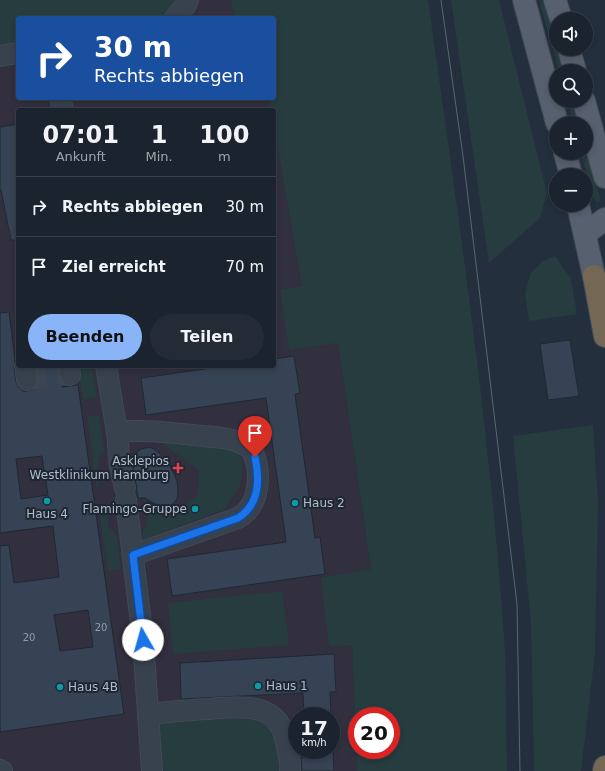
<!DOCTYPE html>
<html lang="de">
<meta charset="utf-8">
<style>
:root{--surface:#1b232e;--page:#242b36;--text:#f1f3f6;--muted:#a0a4aa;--line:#39404a;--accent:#8ab4f8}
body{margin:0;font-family:"DejaVu Sans",sans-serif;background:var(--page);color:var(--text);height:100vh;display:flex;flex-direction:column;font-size:15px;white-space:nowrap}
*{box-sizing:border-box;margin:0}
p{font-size:13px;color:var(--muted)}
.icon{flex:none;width:22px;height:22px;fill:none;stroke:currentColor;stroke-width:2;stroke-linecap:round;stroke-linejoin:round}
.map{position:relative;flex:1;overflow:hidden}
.details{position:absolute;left:16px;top:108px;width:260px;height:260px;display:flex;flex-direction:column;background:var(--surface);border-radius:4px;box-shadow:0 2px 6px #0003,0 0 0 1px var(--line)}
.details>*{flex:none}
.guide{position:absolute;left:16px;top:16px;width:260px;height:84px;border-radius:4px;box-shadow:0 2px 6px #0003,0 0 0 1px var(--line);background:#1a4fa0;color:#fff;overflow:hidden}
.controls{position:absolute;left:549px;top:12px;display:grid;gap:8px}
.controls a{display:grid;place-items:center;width:44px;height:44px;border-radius:50%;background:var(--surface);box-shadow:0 2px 6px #0003,0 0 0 1px var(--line);font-size:20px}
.speed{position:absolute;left:288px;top:707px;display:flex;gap:8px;font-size:20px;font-weight:700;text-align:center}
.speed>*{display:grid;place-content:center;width:52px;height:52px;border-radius:50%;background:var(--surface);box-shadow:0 2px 6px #0003,0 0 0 1px var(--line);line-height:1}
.speed small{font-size:10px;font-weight:400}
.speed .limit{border:6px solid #d22;background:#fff;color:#111}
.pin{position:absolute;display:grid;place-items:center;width:34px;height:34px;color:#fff;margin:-41px -17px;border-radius:50% 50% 50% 0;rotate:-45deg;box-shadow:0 0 4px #0007}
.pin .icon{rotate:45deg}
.me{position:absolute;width:44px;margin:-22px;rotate:353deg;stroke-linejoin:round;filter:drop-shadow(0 0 3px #0008)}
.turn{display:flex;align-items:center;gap:14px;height:84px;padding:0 12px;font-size:18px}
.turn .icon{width:52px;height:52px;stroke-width:2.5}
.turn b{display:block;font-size:28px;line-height:34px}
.eta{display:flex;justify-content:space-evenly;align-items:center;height:68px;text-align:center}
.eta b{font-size:24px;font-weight:600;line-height:28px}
.cta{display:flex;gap:8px;margin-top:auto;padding:8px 12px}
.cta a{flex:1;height:46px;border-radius:24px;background:var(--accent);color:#111;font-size:16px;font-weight:600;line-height:46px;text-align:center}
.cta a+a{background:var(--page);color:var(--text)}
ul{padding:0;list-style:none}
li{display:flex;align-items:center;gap:12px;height:60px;padding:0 12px;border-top:1px solid var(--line)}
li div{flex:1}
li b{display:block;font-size:15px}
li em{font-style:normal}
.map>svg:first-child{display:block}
</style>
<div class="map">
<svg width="605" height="771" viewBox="0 0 605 771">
<rect width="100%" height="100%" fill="#242f3e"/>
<path fill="#32303f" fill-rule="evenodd" d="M0,0h231l4,18h-217v80h251l2,12h-253v256h256v-238l28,158 -13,64 49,-7 33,227 -50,7 31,68 5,126h-357zM297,716h34v34h-34z"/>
<path fill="#263c3f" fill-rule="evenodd" d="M0,0h175v14l-14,4h-143v28l-18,1z
M231,0h197c29,207 60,414 75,623 4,49 3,99 4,148h-150l-5,-126 -23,1 -8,-69 50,-8 -33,-226 -49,7 -9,-60 22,-4 -28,-158v-18h-3l-2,-12h5v-80h-39zM357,716h34v34h-34z
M451,0h48l48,193 -7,25 -51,45z
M539,0h6l11,37v12h3l7,22h-7z
M567,101h7l6,22h-7z
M586,146l14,52 -1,4h-2l-3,-3 -13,-46h5z
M555,256l16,23 6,35 -48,7 -4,-28 6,-20 11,-11z
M77,366h15l5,31 -14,3z
M99,415l6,38 -7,5 -1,8 2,18 -3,1 -9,-68z
M593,425l5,78 -3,151 -14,117h-47l-3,-148 -18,-187z
M164,439l69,9 10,13 -3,24 -15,24 -84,31 8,-29 19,3 16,-9 15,-12v-23l-35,-25z
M106,510l3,17 8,9 4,33 -13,2 -9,-59z
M282,591l7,54 -116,9 -5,-51z
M217,714c18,3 50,2 58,23 5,10 4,23 4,34h-119l-1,-49z"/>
<path fill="#364354" stroke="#1f2835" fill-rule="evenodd" d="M18,124v116h-7l-10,-50h-1v-63z
M9,312l6,48 -1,8 2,14 2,5 5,4h5l6,-2 4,-5 -1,-16 12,-2h9l1,10 3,11 16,-2 46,329 -124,18v-186l9,-1 5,38 45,-6 -6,-51 -53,7v-220zM42,456l6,39 -27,4 -5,-40zM88,610l5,37 -33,4 -6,-36z
M570,340l9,56 -31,4 -8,-56z
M294,356l6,37 -5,1 20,144 5,-1 5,37 -153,22 -5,-37 119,-17 -20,-144 -120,17 -5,-37 85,-12h48v-7z
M150,447l8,5 10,9 9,20 1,12 -1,6 -7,8 -8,1 -17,-10h-7l-5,-35 1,-5 4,-7 3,-2z
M334,654l2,38h-6l1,24h-27l-1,-23 -122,6 -1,-36z
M306,750h27l1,21h-32l-1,-13h6z"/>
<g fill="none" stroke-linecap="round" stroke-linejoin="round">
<path stroke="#3a4453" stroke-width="20" stroke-dasharray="20 10" stroke-linecap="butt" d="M27,380l43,-5"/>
<defs>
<path id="minor" d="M175,18l11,-13 2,-5
M0,56l18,-3
M60,98l3,12
M25,366l2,14
M69,366l1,9
M106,366l11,66 3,35 5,21
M117,432c29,-3 56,1 85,4 12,1 25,1 36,6 5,2 10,4 13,8 6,8 7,20 7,29 -1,17 -5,30 -20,39l-105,37
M126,500l17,140 9,131
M149,714c19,-2 39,-4 58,-5 36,-3 74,-8 80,38 2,8 4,16 3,24
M0,770l2,1"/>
<path id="major" d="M524,0l33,123
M555,0l6,19
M569,49l6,22
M584,101l21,76
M565,153l6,22
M578,205l16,71
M585,234l20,-15"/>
<path id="highway" d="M594,276l11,60
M604,771l1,-4"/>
</defs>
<use href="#minor" stroke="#414a57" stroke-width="22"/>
<use href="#major" stroke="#414a57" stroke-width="24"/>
<use href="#highway" stroke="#434c59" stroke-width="24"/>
<use href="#minor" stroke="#38414e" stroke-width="20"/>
<use href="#major" stroke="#56606e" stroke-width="22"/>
<use href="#highway" stroke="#746855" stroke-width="22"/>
<path stroke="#5a6575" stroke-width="1" d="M441,0l22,156 54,448 3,167"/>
</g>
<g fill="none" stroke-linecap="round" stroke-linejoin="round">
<defs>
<path id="route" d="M143,640l-10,-85 105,-37c21,-13 22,-38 17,-61"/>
</defs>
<use href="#route" stroke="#114b97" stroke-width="10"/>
<use href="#route" stroke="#1a73e8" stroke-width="7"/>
</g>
<path fill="#e0444e" stroke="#1d2633" stroke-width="1.5" d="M176 462h4v4h4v4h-4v4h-4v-4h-4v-4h4z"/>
<g fill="#0f9aa8" stroke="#1d2633" stroke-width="1.5">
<circle cx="47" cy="501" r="4"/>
<circle cx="295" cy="503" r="4"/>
<circle cx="195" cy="509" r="4"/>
<circle cx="258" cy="686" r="4"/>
<circle cx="60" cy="687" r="4"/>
</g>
<g text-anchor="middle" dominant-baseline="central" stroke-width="4" stroke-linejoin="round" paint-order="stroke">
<g font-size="10" fill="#929caa">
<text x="101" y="627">20</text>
<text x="29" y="637">20</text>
</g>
<g font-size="12" fill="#b4bcc9" stroke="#1d2633" text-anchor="start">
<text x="169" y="461" text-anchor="end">Asklepios<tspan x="169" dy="14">Westklinikum Hamburg</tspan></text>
<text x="303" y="503">Haus 2</text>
<text x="187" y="509" text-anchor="end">Flamingo-Gruppe</text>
<text x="47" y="514" text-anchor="middle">Haus 4</text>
<text x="266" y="686">Haus 1</text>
<text x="68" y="687">Haus 4B</text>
</g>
</g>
</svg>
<div class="controls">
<a><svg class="icon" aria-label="sound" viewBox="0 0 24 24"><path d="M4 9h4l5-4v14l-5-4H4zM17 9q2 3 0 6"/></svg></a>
<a><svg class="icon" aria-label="search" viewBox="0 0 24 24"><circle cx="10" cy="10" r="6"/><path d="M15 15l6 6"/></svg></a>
<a>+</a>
<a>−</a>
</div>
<div class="speed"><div>17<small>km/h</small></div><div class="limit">20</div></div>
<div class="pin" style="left:255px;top:457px;background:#d93025"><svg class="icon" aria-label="arrive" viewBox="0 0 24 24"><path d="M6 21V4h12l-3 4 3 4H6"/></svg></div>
<svg class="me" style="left:143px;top:640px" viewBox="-20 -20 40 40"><circle r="19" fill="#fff"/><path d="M0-13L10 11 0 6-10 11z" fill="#1a73e8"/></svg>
<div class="guide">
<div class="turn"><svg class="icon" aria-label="right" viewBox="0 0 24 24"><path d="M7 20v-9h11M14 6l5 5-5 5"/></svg><div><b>30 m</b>Rechts abbiegen</div></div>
</div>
<section class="details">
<div class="eta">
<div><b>07:01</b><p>Ankunft</p></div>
<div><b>1</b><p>Min.</p></div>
<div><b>100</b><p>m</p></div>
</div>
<ul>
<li><svg class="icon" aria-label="right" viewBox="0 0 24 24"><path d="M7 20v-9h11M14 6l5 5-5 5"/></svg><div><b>Rechts abbiegen</b></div><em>30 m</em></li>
<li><svg class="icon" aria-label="arrive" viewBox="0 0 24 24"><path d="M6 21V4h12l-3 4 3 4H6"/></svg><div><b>Ziel erreicht</b></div><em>70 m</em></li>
</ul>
<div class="cta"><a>Beenden</a><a>Teilen</a></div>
</section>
</div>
